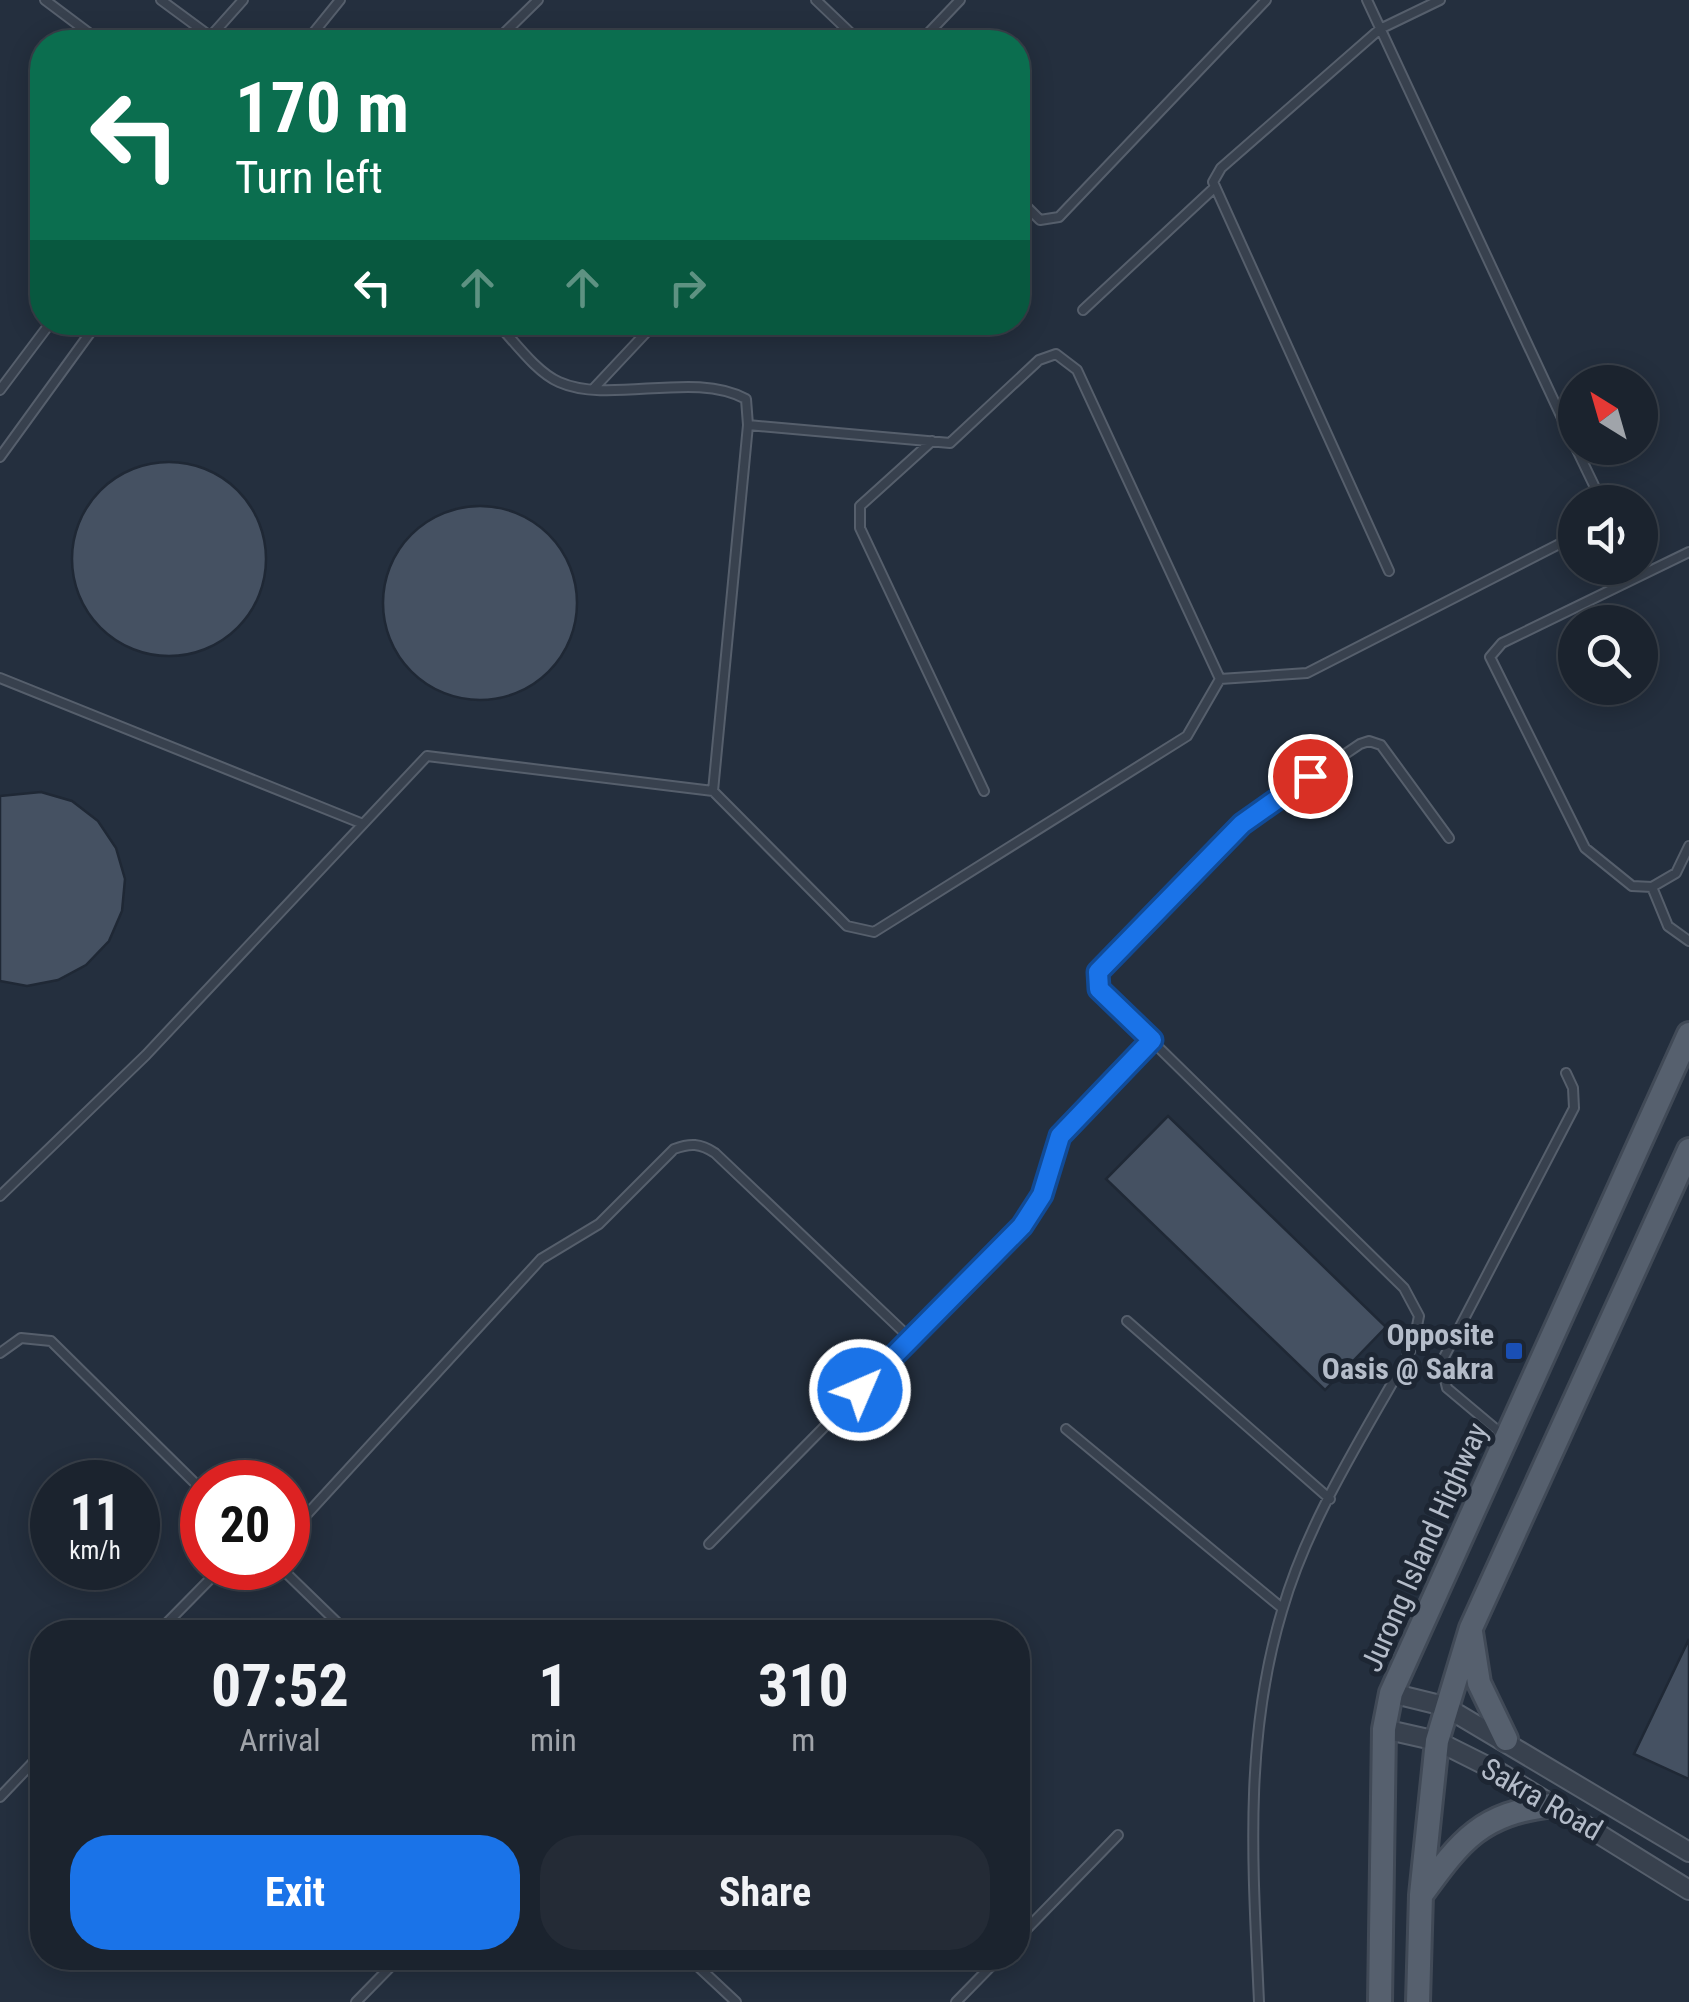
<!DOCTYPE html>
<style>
:root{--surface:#1b232e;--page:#242b36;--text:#f1f3f6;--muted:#a0a4aa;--line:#39404a;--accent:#1a73e8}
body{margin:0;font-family:"Roboto Condensed",sans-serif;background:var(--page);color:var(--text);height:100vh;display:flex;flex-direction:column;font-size:38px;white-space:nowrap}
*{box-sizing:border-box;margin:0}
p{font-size:32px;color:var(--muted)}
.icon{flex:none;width:55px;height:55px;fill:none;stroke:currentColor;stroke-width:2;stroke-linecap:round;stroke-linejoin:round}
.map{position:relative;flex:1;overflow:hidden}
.details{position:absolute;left:30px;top:1620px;width:1000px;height:350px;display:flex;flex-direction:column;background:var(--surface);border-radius:40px;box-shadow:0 5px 25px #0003,0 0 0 2px var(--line)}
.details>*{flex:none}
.top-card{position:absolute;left:30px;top:30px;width:1000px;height:305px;border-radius:40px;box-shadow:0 5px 25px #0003,0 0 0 2px var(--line);background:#0b6e4f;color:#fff;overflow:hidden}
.needle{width:65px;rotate:323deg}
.tools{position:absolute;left:1558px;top:365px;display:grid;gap:20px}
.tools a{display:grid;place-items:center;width:100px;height:100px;border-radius:50%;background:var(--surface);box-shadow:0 5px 25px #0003,0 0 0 2px var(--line);font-size:50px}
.speed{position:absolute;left:30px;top:1460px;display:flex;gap:20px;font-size:50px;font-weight:700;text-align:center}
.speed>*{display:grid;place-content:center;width:130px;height:130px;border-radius:50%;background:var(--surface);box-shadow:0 5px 25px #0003,0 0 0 2px var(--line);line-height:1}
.speed small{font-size:25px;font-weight:400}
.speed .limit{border:15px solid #d22;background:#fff;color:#111}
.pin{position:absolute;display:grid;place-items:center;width:85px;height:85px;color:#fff;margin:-42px;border:5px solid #fff;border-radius:50%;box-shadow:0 2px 10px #0007}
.me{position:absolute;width:110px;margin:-55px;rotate:45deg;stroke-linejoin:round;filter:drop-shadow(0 0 8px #0008)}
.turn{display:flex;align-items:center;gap:35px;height:210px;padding:0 40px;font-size:45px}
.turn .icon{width:130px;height:130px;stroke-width:2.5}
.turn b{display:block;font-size:70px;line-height:85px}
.lanes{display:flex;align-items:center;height:95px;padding:0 40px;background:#0003;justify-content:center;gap:50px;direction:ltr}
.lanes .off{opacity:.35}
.eta{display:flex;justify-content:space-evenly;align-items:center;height:170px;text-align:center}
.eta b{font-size:60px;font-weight:700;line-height:70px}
.button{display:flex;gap:20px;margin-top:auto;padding:20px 40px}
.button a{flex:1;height:115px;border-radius:40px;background:var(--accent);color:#fff;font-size:40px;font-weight:700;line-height:115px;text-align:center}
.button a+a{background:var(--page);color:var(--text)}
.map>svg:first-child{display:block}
</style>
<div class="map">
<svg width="1689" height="2002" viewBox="0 0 1689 2002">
<rect width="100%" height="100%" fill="#242f3e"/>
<path fill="#455162" stroke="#1f2835" stroke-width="2.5" d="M72 559a97 97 0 1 1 194 0a97 97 0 1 1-194 0Z
M383 603a97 97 0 1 1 194 0a97 97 0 1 1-194 0Z
M41,792l31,9 26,20 18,27 9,31 -3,32 -13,30 -23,24 -28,15 -31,6 -27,-5v-185z
M1168,1116l218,211 -61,63 -219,-211z
M1689,1639v140l-55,-25z"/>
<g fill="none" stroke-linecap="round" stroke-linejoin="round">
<defs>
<path id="service" d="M45,0l56,42
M161,0l57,42
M816,0l44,42
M1367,0l208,446
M210,37l33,-37
M306,42l34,-42
M495,42l43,-42
M920,42l40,-42
M1018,198l22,22 19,-3 207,-217
M1083,310l130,-121
M496,322c18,19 40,50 63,60 51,23 135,-12 187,17l2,26 -35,366
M595,387l61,-65
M0,390l51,-68
M748,425l202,18 89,-83 17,-6 21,16 143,309
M932,441l-72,65v22l124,263
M1576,448l26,54
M0,457l98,-135
M1689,552l-187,91 -12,14 95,191 47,38 20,1 24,-14 13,-27
M1389,571l-176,-389 8,-14 159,-139 60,-29
M0,678l363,146
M1220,679l87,-6 268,-137
M1652,887l16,39 21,15
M0,1196l146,-141 281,-299 286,35 134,135 27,6 313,-196 33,-57
M1127,1321l203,178
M0,1353l21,-15 30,3 151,149
M1066,1429l216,179
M1503,1435l-56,-47 -6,-25 133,-255 -1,-20 -7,-15
M288,1535l253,-276 58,-35 75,-75c16,-6 26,-6 41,4l196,186
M709,1544l313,-318 20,-31 17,-59 92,-96
M281,1568l66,64
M158,1632l63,-64
M0,1797l42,-44
M1018,1938l100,-103
M689,1958l47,44
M356,2002l43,-44
M956,2002l43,-44
M1259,2002c-6,-133 -16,-261 23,-391 27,-94 84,-179 131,-265l6,-30 -15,-28 -305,-299 -4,-13 147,-152 118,-80 9,-3 12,4 68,93"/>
<path id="tertiary" d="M1391,1693l53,13 245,146
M1384,1729l53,12 62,31 190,118"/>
<path id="primary" d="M1471,1632l8,51 27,56
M1422,1894c40,-55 59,-80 130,-89
M1380,2002l4,-273 7,-36 298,-659
M1418,2002l3,-107 16,-154 34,-113 218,-478"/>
</defs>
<use href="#service" stroke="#565f6c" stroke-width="12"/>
<use href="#tertiary" stroke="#565f6c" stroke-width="22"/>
<use href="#primary" stroke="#414a57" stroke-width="28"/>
<use href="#service" stroke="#38414e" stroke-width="8"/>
<use href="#tertiary" stroke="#38414e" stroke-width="18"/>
<use href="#primary" stroke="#56606e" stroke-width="22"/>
</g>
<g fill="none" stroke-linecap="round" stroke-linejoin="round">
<defs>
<path id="route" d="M860,1390l162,-164 20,-31 18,-59 92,-96 -53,-51 -1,-17 144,-148 68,-48"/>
</defs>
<use href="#route" stroke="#114b97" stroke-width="25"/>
<use href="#route" stroke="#1a73e8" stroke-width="18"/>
</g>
<rect fill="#1a4fb4" stroke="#1d2633" stroke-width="4" x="1504" y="1341" width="20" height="20" rx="5"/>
<g text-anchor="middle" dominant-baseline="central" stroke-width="10" stroke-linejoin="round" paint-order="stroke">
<g font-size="30" font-weight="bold" fill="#b4bcc9" stroke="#1d2633" text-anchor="end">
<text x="1494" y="1334">Opposite<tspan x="1494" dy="34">Oasis @ Sakra</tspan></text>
</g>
<g font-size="30" fill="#b4bcc9" stroke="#1d2633">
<text transform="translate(1424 1547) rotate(-66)">Jurong Island Highway</text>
<text transform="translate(1542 1799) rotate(30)">Sakra Road</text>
</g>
</g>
</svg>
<div class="tools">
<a><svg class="needle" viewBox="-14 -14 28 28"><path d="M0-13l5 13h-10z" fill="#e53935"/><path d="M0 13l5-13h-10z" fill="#a0a4aa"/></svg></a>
<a><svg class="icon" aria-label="sound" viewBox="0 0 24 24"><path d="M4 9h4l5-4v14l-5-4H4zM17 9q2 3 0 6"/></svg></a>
<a><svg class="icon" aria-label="search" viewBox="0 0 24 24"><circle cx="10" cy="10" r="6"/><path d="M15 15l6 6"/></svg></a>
</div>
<div class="speed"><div>11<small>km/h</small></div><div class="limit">20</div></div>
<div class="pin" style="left:1310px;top:776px;background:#d93025"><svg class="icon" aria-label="arrive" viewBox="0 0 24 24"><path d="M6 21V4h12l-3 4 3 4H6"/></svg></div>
<svg class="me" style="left:860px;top:1390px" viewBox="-20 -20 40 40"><circle r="17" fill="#1a73e8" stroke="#fff" stroke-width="3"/><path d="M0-11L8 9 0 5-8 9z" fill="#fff"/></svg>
<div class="top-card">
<div class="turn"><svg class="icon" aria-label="left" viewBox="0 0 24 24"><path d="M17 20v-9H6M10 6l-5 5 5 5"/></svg><div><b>170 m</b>Turn left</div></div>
<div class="lanes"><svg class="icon" aria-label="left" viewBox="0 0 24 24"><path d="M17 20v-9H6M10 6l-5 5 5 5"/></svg><svg class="icon off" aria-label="ahead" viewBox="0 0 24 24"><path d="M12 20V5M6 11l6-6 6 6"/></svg><svg class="icon off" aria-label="ahead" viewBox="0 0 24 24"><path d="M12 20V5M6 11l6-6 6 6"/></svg><svg class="icon off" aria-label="right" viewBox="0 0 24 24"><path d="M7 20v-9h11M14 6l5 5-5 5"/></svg></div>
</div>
<section class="details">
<div class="eta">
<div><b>07:52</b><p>Arrival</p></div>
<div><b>1</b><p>min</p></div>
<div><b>310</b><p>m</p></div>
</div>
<div class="button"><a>Exit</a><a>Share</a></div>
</section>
</div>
